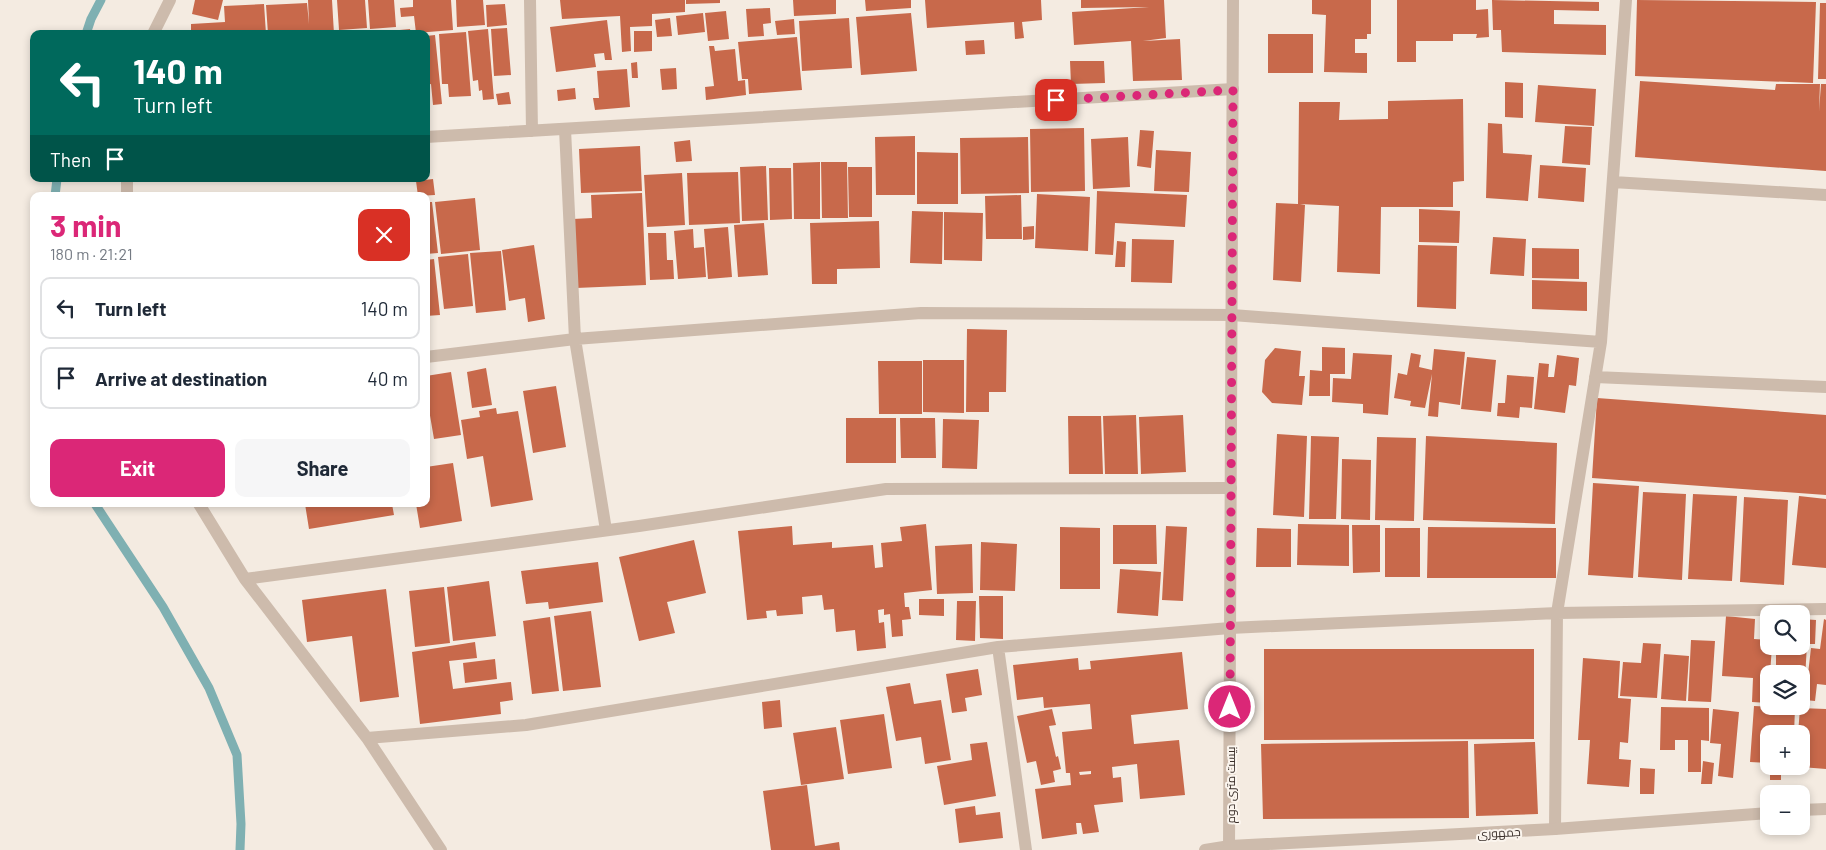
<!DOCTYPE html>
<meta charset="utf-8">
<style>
:root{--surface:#fff;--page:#f6f6f7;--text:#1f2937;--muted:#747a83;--line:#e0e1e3;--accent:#db2777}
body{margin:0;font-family:Barlow,Cairo,sans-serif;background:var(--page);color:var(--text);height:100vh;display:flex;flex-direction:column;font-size:19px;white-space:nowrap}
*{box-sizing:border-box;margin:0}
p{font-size:16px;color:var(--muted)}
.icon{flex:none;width:28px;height:28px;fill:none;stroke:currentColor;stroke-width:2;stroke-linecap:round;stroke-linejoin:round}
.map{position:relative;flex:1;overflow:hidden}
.panel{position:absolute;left:30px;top:192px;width:400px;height:315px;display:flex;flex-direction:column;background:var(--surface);border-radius:10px;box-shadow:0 2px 8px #0003}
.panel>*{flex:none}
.guide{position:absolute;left:30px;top:30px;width:400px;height:152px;border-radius:10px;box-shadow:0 2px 8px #0003;background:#00695c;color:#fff;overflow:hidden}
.tools{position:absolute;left:1760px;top:605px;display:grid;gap:10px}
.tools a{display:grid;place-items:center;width:50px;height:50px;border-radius:10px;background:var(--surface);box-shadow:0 2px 8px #0003;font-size:25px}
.pin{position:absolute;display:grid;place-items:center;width:42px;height:42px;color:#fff;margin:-21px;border-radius:10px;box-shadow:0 2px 8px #0006}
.me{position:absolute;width:55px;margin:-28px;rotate:0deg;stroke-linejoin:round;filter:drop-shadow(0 0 4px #0008)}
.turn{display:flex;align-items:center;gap:18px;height:105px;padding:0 20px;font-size:22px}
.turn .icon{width:65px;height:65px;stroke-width:2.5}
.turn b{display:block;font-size:35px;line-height:42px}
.then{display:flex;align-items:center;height:48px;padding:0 20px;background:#0003;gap:10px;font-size:19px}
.round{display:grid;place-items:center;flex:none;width:52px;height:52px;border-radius:10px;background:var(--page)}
.overview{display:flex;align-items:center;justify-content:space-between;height:85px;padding:0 20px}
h1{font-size:30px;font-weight:700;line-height:38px;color:var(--accent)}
.primary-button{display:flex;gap:10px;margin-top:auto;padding:10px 20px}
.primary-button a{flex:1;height:58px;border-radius:10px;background:var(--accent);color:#fff;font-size:20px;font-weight:700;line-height:58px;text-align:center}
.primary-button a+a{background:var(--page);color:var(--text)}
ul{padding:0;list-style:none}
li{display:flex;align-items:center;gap:15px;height:62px;margin:0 10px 8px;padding:0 10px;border:2px solid var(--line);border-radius:10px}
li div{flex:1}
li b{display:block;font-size:19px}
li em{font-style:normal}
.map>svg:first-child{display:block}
</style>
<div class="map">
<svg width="1826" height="850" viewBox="0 0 1826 850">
<rect width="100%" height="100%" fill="#f4ebe1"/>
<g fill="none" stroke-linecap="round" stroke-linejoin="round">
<path stroke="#7fb0b2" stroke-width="9" d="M86,34l5,-15 10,-19
M55,196l2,-17
M95,504l68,103 46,81 28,67 4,69 -1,26"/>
</g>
<path fill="#c8694b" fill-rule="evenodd" d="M195,0h28l-5,20 -26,-6z
M308,0h24l2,34h-66l-2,-29 41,-2 2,21z
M337,0h28l2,28 -28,2z
M368,0h26l2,27 -26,2z
M413,0h38l2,30 -37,3 -2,-17 -13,1 -1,-9 13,-1z
M456,0h27l2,25 -28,2z
M560,0h125v12l-33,2v12l-22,1 1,24 -9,1 -2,-36 -58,3z
M686,0h34v3l-34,1z
M793,0h43v14l-42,2z
M865,0h46v8l-45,3z
M925,0h116l1,20 -20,2 2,16 -9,1 -1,-17 -87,6z
M1081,0h83l2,38 -23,3 37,-2 2,41 -49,1 -2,-40 -57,4 -2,-33 77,-5 -68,1z
M1312,0h59v34h-4v5h-12v14h12v20l-43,-1 2,-57 -14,-1z
M1397,0h79v10l12,-1 1,28 -13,1 1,-4h-24v7h-37v21h-19z
M1492,0l107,2v9l-45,-1v14l52,1v30l-104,-3 -1,-22h-8z
M1637,0l179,2 -3,81 -178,-7z
M1820,3h6v76h-8z
M264,4l2,30h-75v-10l34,-2 -1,-16z
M505,4l2,21 -20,2 -1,-22z
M770,8l1,15 -8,1 1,12 -16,1 -2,-28z
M726,11l3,28 -21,2 -3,-28z
M703,13l2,19 -27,3 -2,-19z
M911,13l6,58 -56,4 -5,-58z
M670,18l2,18 -15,1 -2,-17z
M849,18l3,50 -50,3 -3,-50z
M794,19l1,15 -18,1 -2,-14z
M607,20l5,40h-7l-1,-7 -10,1 2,13 -40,5 -6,-45z
M507,28l4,47 -17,1 -3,-47z
M410,29l1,5h-32v-2z
M488,29l6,70 -11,1 -1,-10 -3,1 -1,-11 -5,1 -5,-50z
M634,31h18v20l-18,1z
M466,32l5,64 -22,1 -1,-13h-6l-3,-50z
M1268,34h45v39h-45z
M435,35l7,69 -9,1 -2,-21 -5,1v-49z
M797,37l5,53 -53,4 -1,-15h-6l-4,-37z
M984,40l1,14 -19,1 -1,-14z
M709,46h5l1,5 20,-2 3,32 7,-1 1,15 -40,5 -1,-13 9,-1z
M1070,61h34l1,22 -34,1z
M637,62l1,16h-6l-1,-15z
M676,68l1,21 -15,1 -2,-21z
M627,69l3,38 -35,3 -2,-12h6l-2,-27z
M1640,81l135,9 1,-6h44l-1,27 2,-27h5v87l-191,-14z
M1505,82l18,1v35l-18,-1z
M1538,85l58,4 -2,37 -59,-4z
M575,88l1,11 -18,2 -1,-11z
M509,92l2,12 -13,1 -2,-11z
M1463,99l1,82 -11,1v25h-72l-1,67 -43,-2 2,-66 -39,-2 5,1 -4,77 -28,-2 3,-77 22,1 1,-102h41l-1,18 49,-1v-18z
M1488,123l14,1 1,29 29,2 -4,46 -42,-3z
M1565,126l27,1 -2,38 -28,-2z
M1084,128l1,63 -54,1 -1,-63z
M1140,130l14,1 -3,37 -14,-2z
M915,136v59h-39l-1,-58z
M1028,137l1,56 -68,1 -1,-56z
M1128,137l2,50 -37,2 -2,-50z
M690,140l2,21 -16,1 -2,-20z
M640,146l2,45 -61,2 -2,-44z
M1156,150l35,2 -2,40 -35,-1z
M917,152l41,1v51h-41z
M820,162v57h-26l-1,-56z
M821,162h26l1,56h-26z
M1540,165l46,3 -2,34 -46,-4z
M766,166l2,54 -26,1 -2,-54z
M848,167h24v50h-23z
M769,168h22l1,51 -22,1z
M738,172l2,51 -51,2 -2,-52z
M682,173l3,52 -38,2 -3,-52z
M433,179l2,16 -17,1 -2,-15z
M1097,191l90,4 -2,32 -70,-4 -2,32 -18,-1z
M642,193l4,92 -70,3 -3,-69 19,-1 -1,-23z
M1037,194l53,3 -2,54 -53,-3z
M1021,195l1,44h-36l-1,-43z
M475,198l5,52 -39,4 -6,-52z
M426,202h6l6,51 -12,1z
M1419,209l41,2 -1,32 -40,-1z
M912,211l31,1 -1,52 -32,-1z
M944,212l39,1 -1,48 -38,-1z
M879,221l1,47 -43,1v15h-25l-2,-61z
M764,223l4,52 -30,2 -4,-52z
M1034,226v13l-11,1v-13z
M728,227l4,50 -24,2 -4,-50z
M693,229l1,19 10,-1 2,30 -28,2 -4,-48z
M648,233h18l1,27h6l1,19 -24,1z
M1493,237l33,2 -2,37 -34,-2z
M1132,239l42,1 -2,43 -41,-1z
M1117,241l9,1 -1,25h-10z
M534,245l11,74 -17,3 -3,-24 -16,3 -7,-51z
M1418,245l39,1 -1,63 -39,-2z
M1532,248l47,1v30l-47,-1z
M501,251l5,59 -30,3 -6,-60z
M468,254l5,52 -29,3 -6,-52z
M434,259l6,56 -14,1v-56z
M1532,280l55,2v29l-55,-2z
M967,329l40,1 -1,62h-17v20h-23z
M1322,347l23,1v26h-15v22h-21l1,-26 12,1z
M1275,348l26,3 -2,25h6l-3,29 -30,-2 -10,-11 3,-32z
M1434,349l31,3 -5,53 -21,-3 -1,15 -10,-1 4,-42 -7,34 -15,-2 1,-5 -17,-3 4,-25 9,2 4,-22 10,2 -2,12 13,3z
M1353,353l39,2 -4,60 -25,-2v-9l-31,-2 1,-24 18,1z
M1557,355l22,3 -3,28 -7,-1 -4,28 -31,-4 5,-46 10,1 -1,13h6z
M1467,357l29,3 -5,52 -30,-3z
M923,360h41v53l-41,-1z
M878,361h44v53h-43z
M486,368l6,37 -20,3 -5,-36z
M451,372l10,63 -27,4 -8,-47v-16z
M1507,375l27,2 -2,31 -12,-1 -1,11 -22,-2 1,-13h7z
M556,386l10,61 -33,6 -10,-62z
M1597,398l229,17v80l-234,-17z
M496,408l1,6 21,-3 15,89 -42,7 -8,-51 -16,3 -6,-39 19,-3 -1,-6z
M1136,415l2,59h-33l-2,-58z
M1183,415l3,57 -45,2 -2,-57z
M1068,416h33l2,58h-34z
M846,418h50v45h-50z
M900,418h35l1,40h-35z
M943,419l36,1 -2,49 -35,-1z
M1277,434l30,2 -3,81 -31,-2z
M1311,436l28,1 -3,82h-27z
M1426,436l131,7 -2,81 -132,-4z
M1377,437l39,1 -2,83 -39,-1z
M1342,459l29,1 -1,60 -29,-1z
M453,463l9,58 -42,7 -4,-24h10v-37z
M1593,483l46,3 -6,92 -45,-3z
M1643,492l43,2 -4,86 -44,-3z
M1693,494l44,2 -5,85 -44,-2z
M1799,496l27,3v69l-34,-3z
M1744,497l44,3 -4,85 -44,-3z
M305,504h87l2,11 -85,14z
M926,524l6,66 -28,3 1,14h4l2,12 -9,1 1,16 -11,1 -2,-23 -6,1v-6l-6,1 1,13 5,-1 2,26 -29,3 -2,-21 -19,2 -2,-23 -10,1 -2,-15 -20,2 1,17 -26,2 -1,-6 -10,1 1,7 -20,2 -9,-89 54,-5 1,19 39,-3v6l41,-3 2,23 8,-1 -2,-24 21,-2 -2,-14z
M1298,524l51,1v41l-52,-1z
M1113,525h43l1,39h-44z
M1352,525h28v47l-27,1z
M1166,526l21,1 -4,74 -21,-1z
M1060,527l40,1v61h-40z
M1428,527l128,1v50h-129z
M1257,528l34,1v38h-35z
M1385,528h35v49h-35z
M694,540l12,53 -39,9 8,31 -36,8 -20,-84z
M981,542l36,2 -2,47 -35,-1z
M972,544l1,49 -36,1 -2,-48z
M598,562l5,40 -54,7 -1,-7 -22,2 -5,-33z
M1120,569l41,3 -3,44 -41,-3z
M489,581l7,55 -43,5 -6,-54z
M444,587l6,56 -35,4 -6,-56z
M386,589l13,108 -39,5 -8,-66 -45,6 -5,-42z
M979,596h24v43l-23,-1z
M919,599h25v17l-25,-1z
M957,601h19l-1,40 -19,-1z
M591,611l10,76 -38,4 -9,-75z
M1726,616l29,3 -1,20 15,1v6h3l-4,57 -16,-1 1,-24 -31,-2z
M550,617l9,74 -27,3 -9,-73z
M1801,619l15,1 -1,24h-8l-2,35h-4v-5h-25v-28h25z
M1824,619l2,1v65l-9,-1 -2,17 -10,-1 6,-52 9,1z
M1691,640l24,1 -4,61 -23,-1z
M475,642l2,16 -28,3 4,28 58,-7 2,18 -13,2 1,12 -81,10 -8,-72z
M1643,643l18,1 -4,54 -37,-2 3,-34 18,1z
M1264,649h270v90l-270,1z
M1182,652l6,57 -57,6 3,29 45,-4 6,55 -45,4 -3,-35 -25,3 1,11 8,-1 2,25 -29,3 5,27 -16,2 -2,-11h-5l1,11 -35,5 -7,-50 36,-4 -1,-12h-4l-4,-41 30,-3 -2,-25 -46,4 -1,-11 -26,3 -4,-35 65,-7 1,12 12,-1 -1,-8zM1091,771v3l-11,1 -1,-3z
M1664,654l25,2 -3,45 -25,-2z
M1583,658l37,3 -2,37 13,1 -3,44 -8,-1 -1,17 12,1 -2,27 -42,-3 3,-44h-12z
M495,659l2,20 -32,4 -2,-20z
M978,669l4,26 -17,3 2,13 -15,2 -6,-39z
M910,683l4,21 27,-4 10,60 -26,4 -4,-27 -25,4 -10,-54z
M780,700l2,27 -18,2 -2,-27z
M1754,706l41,2 -1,26h-25v29l-19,-1z
M1661,707l48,1v33l-8,-1v32h-13v-32h-13v10h-15z
M1800,708l26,1v60l-25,-2v-33h-3z
M1052,709l4,16 -7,1 7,31 2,-1 3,13 -8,2 2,11 -14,3 -5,-24 -9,2 -10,-47z
M1713,709l26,3 -6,66 -15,-2 3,-32 -11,-1z
M884,714l8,54 -44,6 -8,-54z
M836,727l8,52 -43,6 -8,-52z
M1468,741l1,77 -206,1 -2,-75z
M987,742l9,54 -52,9 -7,-39 35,-6 -2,-16z
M1535,742l3,72 -62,2 -2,-72z
M1703,761l11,2 -2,21h-11z
M1770,766h11v14h-11z
M1640,768l15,1 -1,25h-14z
M807,785l8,61 24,-4 1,8h-69l-8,-59z
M975,806l1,9 24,-3 3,26 -44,5 -4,-34z"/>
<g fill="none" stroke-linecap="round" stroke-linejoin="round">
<path stroke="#cdbbac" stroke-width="12" d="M530,0l2,131
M153,34l17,-34
M565,129l10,210 31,191
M426,137l807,-48
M127,179v17
M1613,182l213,13
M426,357l149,-18 346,-26 311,2 369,27
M1595,377l231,10
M199,504l46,75 122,159 74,112
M245,579l394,-53 247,-37 345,-1
M998,647l28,203
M367,738l159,-13 472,-78 232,-19 327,-15 269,-4
M1555,829l2,-216 44,-271 25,-342
M1205,850l25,-4"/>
<path stroke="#cdbbac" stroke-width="12" d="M1801,810l25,-1
M1230,846l325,-17 214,-16
M1229,850l4,-850"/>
</g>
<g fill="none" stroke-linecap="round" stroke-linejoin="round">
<path stroke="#db2777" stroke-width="9" stroke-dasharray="0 16.2" d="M1056,100l177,-10 -3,617"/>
</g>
<g text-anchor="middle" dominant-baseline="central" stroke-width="4" stroke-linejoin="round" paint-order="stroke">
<g font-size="12" fill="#3b302b" stroke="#fbf5ee">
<text transform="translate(1230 785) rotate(-90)">بیست متری دوم</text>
<text transform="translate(1499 832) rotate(-3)">جمهوری</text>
</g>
</g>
</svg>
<div class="tools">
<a><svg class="icon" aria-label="search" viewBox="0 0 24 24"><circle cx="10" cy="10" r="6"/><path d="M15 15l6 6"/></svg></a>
<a><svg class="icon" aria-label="layers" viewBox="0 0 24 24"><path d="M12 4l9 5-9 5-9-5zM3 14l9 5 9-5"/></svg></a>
<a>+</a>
<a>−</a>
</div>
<div class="pin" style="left:1056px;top:100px;background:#d93025"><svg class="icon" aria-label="arrive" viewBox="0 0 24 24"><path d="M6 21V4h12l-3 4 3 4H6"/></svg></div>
<svg class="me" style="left:1230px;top:707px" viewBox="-20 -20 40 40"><circle r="17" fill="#db2777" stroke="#fff" stroke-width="3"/><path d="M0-11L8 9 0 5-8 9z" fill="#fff"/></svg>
<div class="guide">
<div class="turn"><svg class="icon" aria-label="left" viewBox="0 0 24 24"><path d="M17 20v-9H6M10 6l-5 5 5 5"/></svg><div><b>140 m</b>Turn left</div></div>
<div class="then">Then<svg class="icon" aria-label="arrive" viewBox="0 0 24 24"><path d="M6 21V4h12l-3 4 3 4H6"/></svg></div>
</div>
<section class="panel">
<div class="overview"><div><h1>3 min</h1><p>180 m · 21:21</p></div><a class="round" style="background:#d93025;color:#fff"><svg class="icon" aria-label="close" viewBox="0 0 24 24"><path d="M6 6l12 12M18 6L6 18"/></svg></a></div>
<ul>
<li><svg class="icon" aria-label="left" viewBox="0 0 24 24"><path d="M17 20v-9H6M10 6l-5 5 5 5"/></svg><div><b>Turn left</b></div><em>140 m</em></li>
<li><svg class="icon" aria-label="arrive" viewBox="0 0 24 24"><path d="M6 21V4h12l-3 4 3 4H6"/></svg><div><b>Arrive at destination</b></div><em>40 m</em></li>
</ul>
<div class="primary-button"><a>Exit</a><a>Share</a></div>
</section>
</div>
